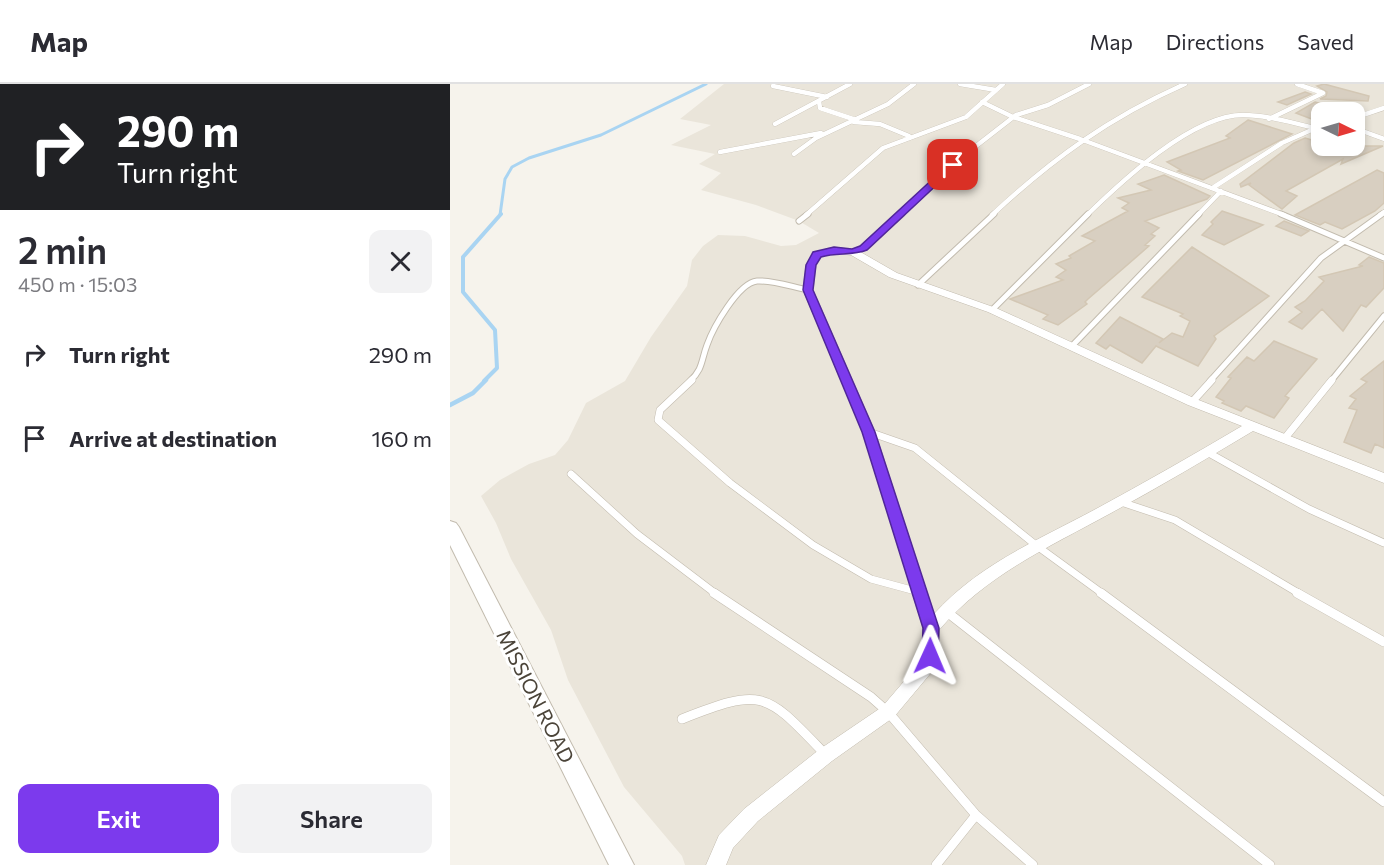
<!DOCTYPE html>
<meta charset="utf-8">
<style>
:root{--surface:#fff;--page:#f2f2f3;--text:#2b2b33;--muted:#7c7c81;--line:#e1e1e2;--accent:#7c3aed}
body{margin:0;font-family:Commissioner,sans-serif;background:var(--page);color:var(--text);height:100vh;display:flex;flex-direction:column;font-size:22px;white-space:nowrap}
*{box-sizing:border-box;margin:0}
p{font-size:20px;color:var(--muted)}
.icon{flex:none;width:33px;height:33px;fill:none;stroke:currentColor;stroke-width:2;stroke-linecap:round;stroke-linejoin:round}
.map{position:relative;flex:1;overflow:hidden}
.panel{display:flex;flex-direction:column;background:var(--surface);width:450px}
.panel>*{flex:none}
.top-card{background:#202124;color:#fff;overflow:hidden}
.needle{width:39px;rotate:95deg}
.controls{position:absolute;left:861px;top:18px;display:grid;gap:12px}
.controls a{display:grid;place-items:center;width:54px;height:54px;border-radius:12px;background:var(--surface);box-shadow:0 3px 9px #0003;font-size:30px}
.pin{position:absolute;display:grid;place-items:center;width:51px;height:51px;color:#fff;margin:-26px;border-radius:12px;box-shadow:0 3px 9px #0006}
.me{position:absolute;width:66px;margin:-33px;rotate:1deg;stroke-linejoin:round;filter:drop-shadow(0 0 4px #0008)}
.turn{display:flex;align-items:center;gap:21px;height:126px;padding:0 18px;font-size:27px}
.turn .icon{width:78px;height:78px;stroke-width:2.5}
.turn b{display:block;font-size:42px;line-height:51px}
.round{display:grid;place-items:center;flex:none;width:63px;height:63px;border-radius:12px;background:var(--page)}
.head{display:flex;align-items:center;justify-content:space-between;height:102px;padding:0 18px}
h1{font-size:36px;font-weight:600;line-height:45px}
.action{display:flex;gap:12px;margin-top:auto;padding:12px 18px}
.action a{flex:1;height:69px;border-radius:12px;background:var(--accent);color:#fff;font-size:24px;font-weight:600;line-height:69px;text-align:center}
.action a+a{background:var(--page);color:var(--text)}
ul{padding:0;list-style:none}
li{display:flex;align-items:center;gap:18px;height:84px;padding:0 18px}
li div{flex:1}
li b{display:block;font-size:22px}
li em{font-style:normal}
header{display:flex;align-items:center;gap:36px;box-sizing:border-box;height:84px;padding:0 30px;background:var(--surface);border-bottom:2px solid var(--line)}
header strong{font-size:28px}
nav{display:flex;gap:33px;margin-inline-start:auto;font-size:21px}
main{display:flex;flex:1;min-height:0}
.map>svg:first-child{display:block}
</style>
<header>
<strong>Map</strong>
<nav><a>Map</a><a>Directions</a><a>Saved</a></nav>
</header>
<main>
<section class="panel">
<div class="top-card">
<div class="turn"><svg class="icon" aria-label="right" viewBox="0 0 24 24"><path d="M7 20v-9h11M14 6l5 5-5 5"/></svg><div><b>290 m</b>Turn right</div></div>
</div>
<div class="head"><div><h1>2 min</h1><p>450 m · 15:03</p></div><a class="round"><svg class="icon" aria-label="close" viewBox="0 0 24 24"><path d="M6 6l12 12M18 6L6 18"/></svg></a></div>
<ul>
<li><svg class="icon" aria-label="right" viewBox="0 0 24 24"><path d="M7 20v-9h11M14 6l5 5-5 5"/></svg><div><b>Turn right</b></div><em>290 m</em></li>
<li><svg class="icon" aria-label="arrive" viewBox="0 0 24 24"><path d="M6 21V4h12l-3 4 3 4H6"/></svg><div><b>Arrive at destination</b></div><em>160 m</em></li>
</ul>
<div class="action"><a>Exit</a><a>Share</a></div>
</section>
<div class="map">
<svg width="934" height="781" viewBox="0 0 934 781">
<rect width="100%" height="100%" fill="#f6f3ec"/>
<path fill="#eae5da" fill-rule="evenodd" d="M274,0h660v781h-699l-3,-9 -58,-69 -56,-107 -17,-50 -40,-71 -15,-36 -15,-27 19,-16 29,-16 26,-9 13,-15 18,-37 39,-22 26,-44 36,-51 5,-26 11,-14 15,-11 27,1 36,10 15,-1 23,-12 -20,-12 -43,-16 -55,-15 20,-17 -22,-9 16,-10 -44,-9 40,-20 -31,-6zM872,28h32v34h-32z"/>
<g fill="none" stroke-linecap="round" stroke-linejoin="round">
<path stroke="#a9d4f2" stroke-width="3" d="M50,131l5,-36 7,-12 17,-9 72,-23 105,-51"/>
<path stroke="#a9d4f2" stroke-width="4" d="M34,297l13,-13 -2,-38 -32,-38v-35l38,-43"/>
<path stroke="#a9d4f2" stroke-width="4.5" d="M0,321l23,-12 13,-13"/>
</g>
<path fill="#d8cfc1" stroke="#d3c7b4" stroke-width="1.5" d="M874,0l45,12 -1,5 -48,-2 6,-3 1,-4 -10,-6z
M855,8l6,2 -24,11 -9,-3z
M865,18l7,2v19l-26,-10z
M798,36l44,14 -89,46 -25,-9 3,-1 -14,-8 63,-24 -4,-2z
M855,54l17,5v10l11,-6 13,5 3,-6h34l-42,18 2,-5 -57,32 11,5 -15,13 -33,-24 2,-2 -10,4 -1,-3 54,-41z
M927,86l7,3v30l-9,8 -33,18 -17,-7 -5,3 -25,-10z
M714,91l46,21 -3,3 -62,22 14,7 -8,6 4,2 -10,9 4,1 -61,53 -3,3 2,2 -29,21 -15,-6 5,-4 -38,-16 53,-19 -7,-3 10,-7 -10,-6 15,-6 -2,-2 26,-15 -13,-5 46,-25 -6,-3 7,-5 -11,-5 33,-8 -13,-6z
M772,127l41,14 -39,20 -22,-10 11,-11 -2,-2z
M834,137l25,10 -8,5 -25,-10z
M742,163l77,49 -55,40 2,3 -18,27 -42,-20 -14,17 -32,-18 -4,4 -10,-6 24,-26 43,22 -4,4 13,-10 11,4 7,-16 -10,-5 3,-2 -41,-17z
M919,173l15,6v25l-18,19 -5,-2 -18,26 -21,-22 -20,20 -13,-7 13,-10 -7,-5 10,-6 19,-20 -5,-4 44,-11 -4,-1z
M824,257l43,18 -32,37 4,2 -15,20 -28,-12 -5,5 -19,-8 2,-2 -8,-4 15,-19 -3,-1 19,-20 7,4z
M934,277v87l-9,-4 -4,9 -27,-11 13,-32 -8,-2 7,-9 -6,-3 17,-14 -6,-3z"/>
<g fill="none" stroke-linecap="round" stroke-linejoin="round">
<defs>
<path id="service-far3" d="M510,0l36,6
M323,2l54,11
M369,17l1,7 36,12
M532,18l31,15 67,22 204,76
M904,34l30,-10
M819,35l54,-26 -26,-9
M404,38l26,2 29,12
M325,40l75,-40
M904,44l30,11
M270,68l101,-19
M344,70l22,-16 72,-34 26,-20
M764,103l68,-44 34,-15h6
M356,131l77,-67 83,-31 37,-33
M450,131l71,-65 45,-35 32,-10 41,-21
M542,131c60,-56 118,-98 193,-131
M637,131c35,-34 105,-100 156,-100 25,0 49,8 73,13
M748,131l23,-24
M930,131l4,-3"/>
<path id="service-far2" d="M831,130l103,44
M349,137l9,-7
M403,168l11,-4 38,-34
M468,201l76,-71
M542,226l96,-96
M622,262l127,-132
M240,297c13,-12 11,-20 17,-36 6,-17 31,-62 50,-64 16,-1 35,6 51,9
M760,297l111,-123 61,-44
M881,297l53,-65"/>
<path id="service-far1" d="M242,296l-32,30 -2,10 72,63 83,62 58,34 48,13
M742,318l20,-22
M419,348l46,16 122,98 66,48
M835,354l47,-58
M757,368l102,57 75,34
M121,390l66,60 79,60
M671,418l54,18 125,74"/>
<path id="service" d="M264,509l157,104 17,15 88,103 57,50
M651,509l283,209
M847,509l87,49
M497,528l323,253
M232,635c83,-33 84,-26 144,36
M486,781l40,-50"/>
<path id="minor" d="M384,163l23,3 40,23 99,35 200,91 188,74v10l-131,-52c-47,28 -94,56 -142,82 -62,34 -125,62 -172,117l-1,26 -8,18 -36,43 -62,44 -74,60 -25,27 -7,17h-20l13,-30 25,-26 76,-60 62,-42 36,-42 4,-9 1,-28 -60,-196 -60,-142 3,-25 7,-12zM384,169l17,2 38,22 99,35 200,93 54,21c-49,29 -98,57 -148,84 -56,30 -116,55 -160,104l-59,-182 -62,-142 3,-25 5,-8z"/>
<path id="tertiary" d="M0,437l6,2 3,4 175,338h-25l-159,-320z"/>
</defs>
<use href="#service-far3" stroke="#c2bbae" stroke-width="5"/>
<use href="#service-far2" stroke="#c2bbae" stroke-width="7"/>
<use href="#service-far1" stroke="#c2bbae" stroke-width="8"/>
<use href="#service" stroke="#c2bbae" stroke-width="10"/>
<use href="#minor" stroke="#c2bbae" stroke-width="1"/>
<use href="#tertiary" stroke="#c2bbae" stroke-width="2"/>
<use href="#service-far3" stroke="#fff" stroke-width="4.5"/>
<use href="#service-far2" stroke="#fff" stroke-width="5"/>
<use href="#service-far1" stroke="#fff" stroke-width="7"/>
<use href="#service" stroke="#fff" stroke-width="9"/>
<use href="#minor" fill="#fff" fill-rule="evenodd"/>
<use href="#tertiary" fill="#fff" fill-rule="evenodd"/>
</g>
<path fill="#7c3aed" stroke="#51269a" stroke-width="1.5" d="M500,79l8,2 -91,85c-15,6 -30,2 -46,7l-5,8 -3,25 62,142 64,196 -1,28 -2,5 -6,2 -6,-2 -2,-5 1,-28 -61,-196 -59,-142 3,-25 7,-13 21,-5 18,2 8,-3z"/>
<g text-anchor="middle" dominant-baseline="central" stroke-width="6" stroke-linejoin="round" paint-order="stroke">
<g font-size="20" fill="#4b4439" stroke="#fff">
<text transform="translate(86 612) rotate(63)">MISSION ROAD</text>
</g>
</g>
</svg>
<div class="controls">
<a><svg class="needle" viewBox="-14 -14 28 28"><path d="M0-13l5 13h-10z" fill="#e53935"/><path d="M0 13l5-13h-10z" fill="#7c7c81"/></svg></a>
</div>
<div class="pin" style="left:503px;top:81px;background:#d93025"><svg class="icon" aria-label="arrive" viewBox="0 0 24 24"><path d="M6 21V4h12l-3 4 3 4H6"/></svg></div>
<svg class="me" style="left:480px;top:572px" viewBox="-20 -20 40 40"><path d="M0-17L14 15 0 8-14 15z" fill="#7c3aed" stroke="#fff" stroke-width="4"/></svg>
</div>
</main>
